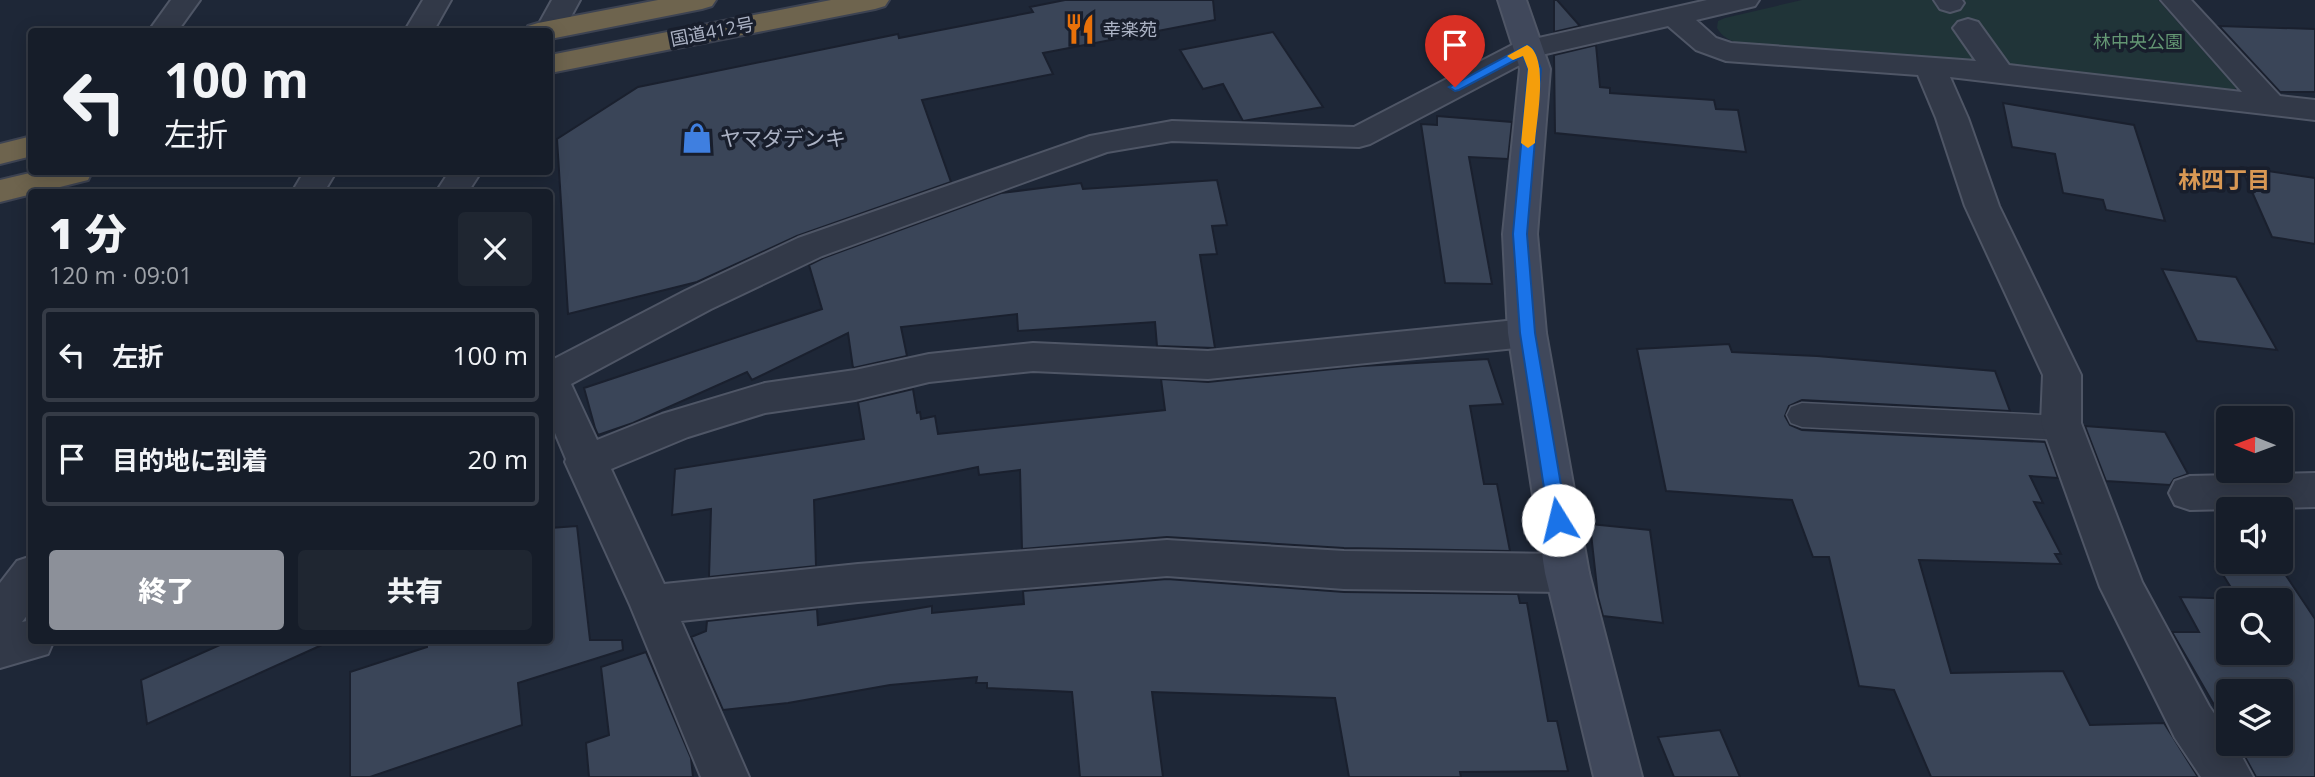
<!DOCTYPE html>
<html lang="ja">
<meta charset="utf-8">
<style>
:root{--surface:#161d29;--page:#1f2631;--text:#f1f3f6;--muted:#9ea2a8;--line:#353b46;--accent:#8c9099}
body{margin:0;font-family:"Open Sans","Noto Sans JP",sans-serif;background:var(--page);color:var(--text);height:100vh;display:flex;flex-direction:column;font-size:26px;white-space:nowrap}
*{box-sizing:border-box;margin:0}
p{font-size:23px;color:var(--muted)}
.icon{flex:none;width:38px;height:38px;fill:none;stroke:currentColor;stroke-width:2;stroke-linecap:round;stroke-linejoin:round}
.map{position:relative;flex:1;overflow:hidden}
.details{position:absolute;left:28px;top:189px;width:525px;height:455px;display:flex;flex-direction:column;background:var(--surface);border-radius:7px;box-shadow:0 4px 18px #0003,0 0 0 2px var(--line)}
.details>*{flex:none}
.hud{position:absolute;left:28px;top:28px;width:525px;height:147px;border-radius:7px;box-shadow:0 4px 18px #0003,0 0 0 2px var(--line);background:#161d29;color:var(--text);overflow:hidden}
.needle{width:46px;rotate:271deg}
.fabs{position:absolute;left:2216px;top:406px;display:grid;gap:14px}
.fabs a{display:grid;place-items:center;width:77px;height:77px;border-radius:7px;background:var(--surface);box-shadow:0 4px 18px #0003,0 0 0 2px var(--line);font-size:35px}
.pin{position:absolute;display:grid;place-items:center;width:60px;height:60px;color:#fff;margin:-72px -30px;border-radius:50% 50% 50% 0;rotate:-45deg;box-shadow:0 0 7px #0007}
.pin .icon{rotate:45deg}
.me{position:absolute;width:77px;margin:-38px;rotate:351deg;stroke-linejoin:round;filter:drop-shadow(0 0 5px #0008)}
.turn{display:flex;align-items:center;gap:24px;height:147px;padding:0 21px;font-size:32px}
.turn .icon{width:91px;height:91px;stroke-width:2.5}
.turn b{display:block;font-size:49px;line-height:60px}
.round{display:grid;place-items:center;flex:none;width:74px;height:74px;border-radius:7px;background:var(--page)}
.summary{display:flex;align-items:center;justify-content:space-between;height:119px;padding:0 21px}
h1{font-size:42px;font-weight:800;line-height:52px}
.primary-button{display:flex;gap:14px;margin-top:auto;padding:14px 21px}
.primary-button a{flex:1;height:80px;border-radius:7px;background:var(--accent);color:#fff;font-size:28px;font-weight:800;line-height:80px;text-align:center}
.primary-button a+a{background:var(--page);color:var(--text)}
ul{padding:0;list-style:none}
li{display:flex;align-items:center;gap:21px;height:94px;margin:0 14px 10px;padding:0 7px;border:4px solid var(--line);border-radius:7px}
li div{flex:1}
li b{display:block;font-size:26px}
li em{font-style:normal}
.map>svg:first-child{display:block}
</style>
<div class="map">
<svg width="2315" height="777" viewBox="0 0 2315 777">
<rect width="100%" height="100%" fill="#1e2737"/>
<path fill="#203438" d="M1802,0h356l78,88 -7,4 -480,-47c-14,-3 -24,-4 -32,-17l1,-7 7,-3z"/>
<path fill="#3a4558" stroke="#1a202e" stroke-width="2" fill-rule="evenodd" d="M1065,0h148l2,20 -172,33 10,21 -131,26 29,82 -154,54 -100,46 -129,32 -11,-175 81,-52 260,-53 1,4 134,-26 -3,-5z
M1554,0h3l23,26 -26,6z
M2219,26l96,3v63h-35z
M1273,32l50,75 -80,14 -20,-37 -20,5 -23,-39z
M1596,45l4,42 10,1v5l104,7 2,9 22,1 8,42 -191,-19 -1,-78z
M2003,103l131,22 31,96 -59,-11 -3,-10 -40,-7 -8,-39 -43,-7z
M1437,116l75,6 -4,37 -39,-2 23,127 -47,-1 -24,-159 16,1z
M2241,167l74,11v66l-43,-7z
M1217,180l10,45 -15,1 5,28 -17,1 15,93 -58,-2 -2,-24 -137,9 -1,-17 -116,13 6,29 -54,12 -5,-35 -96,47 -5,-8 -114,51 -35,12 -3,-7 -11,-40 238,-79 -13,-44 14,-7 178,-65 80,-10 2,6z
M2162,269l74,8 41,73 -80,-9z
M1729,344l3,8 85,4 178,15 15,40 -208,-11 -13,6 -4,10 5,9 12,5 243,12 13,36 -28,-2 13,27 -9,-1 27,52h-6l6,10 -142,-4 32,113 112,-2 27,54 74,-2 34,54h-267l-37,-87 -35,-4 -30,-129h-16l-21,-57 -126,-9 -29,-142z
M1488,359l15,45 -33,2 14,78h13l13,67 -166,-3 -177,-11 -145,12 -2,-79 -41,5 -1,-8 -164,33 2,66 -107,11 2,-68 -39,6 3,-46 189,-30 -6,-37 55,-13 4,24 3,-1 1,7 14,-3 3,18 227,-24 -4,-31 47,3 154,-16z
M2085,426l80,6 23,42 -14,5 -4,6 -64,-4z
M1590,524l60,6 13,93 -60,-7 -5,-19z
M577,526l13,114h32l1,10 -105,33 4,42 -152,52h-20v-105l77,-25v-7h123v-112z
M2215,562h62l38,57v158h-59l-18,-33h42v-53h-52v38l-56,-97h27l-19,-35 58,2zM2228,600h52v53h-52z
M1167,579l177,13 174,2 2,9h7l21,118h9l11,50 -108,1 1,5h-112l-14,-79 -183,-6 11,85h-83l-8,-85 -85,-4v-5h-11l1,-6 -87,8 -102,18 -65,7 -32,-73 15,-6 1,-10 110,-12 1,16 114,-19v7l92,-9 -1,-13z
M231,640h102l-186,84 -6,-44z
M646,652l45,106 2,19h-104l-3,-34 23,-8 -8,-68z
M1720,730l20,47h-66l-16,-40z"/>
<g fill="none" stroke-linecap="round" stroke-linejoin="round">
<defs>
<path id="lane" d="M1802,403l262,13 11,4 4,8 -4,8 -11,4 -262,-13 -11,-4 -4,-8 4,-8z"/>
<path id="street" d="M171,0h29l-23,32h-29z
M423,0h28l-18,32h-29z
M552,0h28l-19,35 -10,3 -1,-6h-12l-2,-3z
M1707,0h52l-4,6 -59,14 20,18 15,5 245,18 -23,-33 5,-6 10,-3 10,3 31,43 233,27 -81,-92h30l89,96 35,4v20l-365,-43 18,41 31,88 82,169v48l61,159 67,124 19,28v10h7l18,33h-52l-26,-39 -75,-151 -59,-164 2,-48 -78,-169 -29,-88 -18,-43 -192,-14 -30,-11 -28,-24 -131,30 -167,88 -11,3 -187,-6 -65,11 -285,104 -111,53 -140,75 26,56 65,-26 103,-31 90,-13 74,-16 104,-11 175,8 319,-32 13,4 6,10 -6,10 -13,4 -319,32 -175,-8 -104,11 -74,18 -90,13 -77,24 -77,32 53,115 194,-20 309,-24 177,11 223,3 15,6 7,13 -7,13 -15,6 -223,-3 -177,-13 -309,26 -177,19 68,156h-48l-71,-172 -65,-143 1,-3 -16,-38v-60l135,-70 113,-53 292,-102 82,-15 182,6 162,-84z
M1934,0h28l2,3 -4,6 -10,3 -10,-3z
M304,172h32l-12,20h-32z
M449,172h32l-13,20h-32z
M2315,473v34l-125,3 -15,-5 -6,-12 6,-12 15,-5z
M32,556v53l-10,13 10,-2v20h22l-6,14 -48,14v-85l17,-22z"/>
<path id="secondary" d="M1498,0h28l24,69 -13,165 9,99 43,240 53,204h-48l-49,-204 -37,-240 -5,-99 17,-165z"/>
<path id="highway" d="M658,0h58l-4,6 -10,3 -152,30v-7h-26l4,-6 10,-3z
M831,0h58l-4,6 -10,3 -325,64v-18z
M32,136v20l-32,8v-20z
M34,172h58l-4,8 -88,22v-22z"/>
</defs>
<use href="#lane" stroke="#4f5666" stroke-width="3"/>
<use href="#street" stroke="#4f5666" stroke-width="4"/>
<use href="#secondary" stroke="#4f5666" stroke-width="4"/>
<use href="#highway" stroke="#3d4352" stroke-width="4"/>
<use href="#lane" fill="#323948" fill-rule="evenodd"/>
<use href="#street" fill="#323948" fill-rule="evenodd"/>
<use href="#secondary" fill="#40485b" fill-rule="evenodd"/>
<use href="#highway" fill="#6e644e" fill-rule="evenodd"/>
</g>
<path fill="#1a73e8" stroke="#114b97" stroke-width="2" d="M1527,45l6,4 8,20 -14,165 8,99 32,187 -3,5 -6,2 -6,-2 -3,-5 -29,-187 -7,-99 15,-165 -5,-13 -64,34 -4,1 -6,-4z"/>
<path fill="#f59e0b" d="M1527,45c23,10 9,77 8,98l-7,5 -7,-5 7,-74 -5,-13 -10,4 -6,-4z"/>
<defs>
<symbol id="restaurant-bare" viewBox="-9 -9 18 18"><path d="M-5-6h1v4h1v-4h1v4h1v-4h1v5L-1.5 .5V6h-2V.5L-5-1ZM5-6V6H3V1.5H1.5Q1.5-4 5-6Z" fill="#e8710a" stroke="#181e2c" stroke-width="2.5" paint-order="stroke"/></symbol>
<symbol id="shop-bare" viewBox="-9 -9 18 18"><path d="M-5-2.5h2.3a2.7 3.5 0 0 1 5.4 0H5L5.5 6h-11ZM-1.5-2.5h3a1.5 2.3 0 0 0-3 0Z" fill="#3f7fe0" stroke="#181e2c" stroke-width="2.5" paint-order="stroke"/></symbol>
</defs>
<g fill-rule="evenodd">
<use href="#restaurant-bare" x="1058" y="7" width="44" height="44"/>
<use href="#shop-bare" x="675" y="116" width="44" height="44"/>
</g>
<g text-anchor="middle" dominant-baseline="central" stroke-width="7" stroke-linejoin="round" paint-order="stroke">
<g font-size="18" fill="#acb3c5" stroke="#181e2c" text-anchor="start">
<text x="1103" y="29">幸楽苑</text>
</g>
<g font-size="18" fill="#acb3c5" stroke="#181e2c">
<text transform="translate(712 31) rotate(-11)">国道412号</text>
</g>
<g font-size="18" fill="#639673" stroke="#181e2c">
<text x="2138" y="41">林中央公園</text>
</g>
<g font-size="21" fill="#acb3c5" stroke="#181e2c" text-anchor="start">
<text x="720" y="138">ヤマダデンキ</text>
</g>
<g font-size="23" font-weight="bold" fill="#d89854" stroke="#181e2c">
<text x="2224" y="179">林四丁目</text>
</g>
</g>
</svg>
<div class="fabs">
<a><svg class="needle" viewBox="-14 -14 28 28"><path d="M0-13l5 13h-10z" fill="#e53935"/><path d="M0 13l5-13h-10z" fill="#9ea2a8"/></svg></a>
<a><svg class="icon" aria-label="sound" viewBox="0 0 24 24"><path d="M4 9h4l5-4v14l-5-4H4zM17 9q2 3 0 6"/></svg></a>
<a><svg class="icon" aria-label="search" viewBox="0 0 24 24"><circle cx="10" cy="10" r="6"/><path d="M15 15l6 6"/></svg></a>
<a><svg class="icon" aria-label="layers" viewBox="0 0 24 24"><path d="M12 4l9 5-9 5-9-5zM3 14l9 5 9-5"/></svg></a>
</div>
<div class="pin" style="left:1455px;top:87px;background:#d93025"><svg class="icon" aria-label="arrive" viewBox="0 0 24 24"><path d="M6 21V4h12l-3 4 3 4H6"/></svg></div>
<svg class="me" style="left:1558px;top:520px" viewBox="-20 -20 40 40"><circle r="19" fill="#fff"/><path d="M0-13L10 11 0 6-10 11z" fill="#1a73e8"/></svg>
<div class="hud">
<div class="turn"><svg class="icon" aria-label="left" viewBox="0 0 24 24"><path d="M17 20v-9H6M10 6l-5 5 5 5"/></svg><div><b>100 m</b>左折</div></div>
</div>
<section class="details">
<div class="summary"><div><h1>1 分</h1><p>120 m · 09:01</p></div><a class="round"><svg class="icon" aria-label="close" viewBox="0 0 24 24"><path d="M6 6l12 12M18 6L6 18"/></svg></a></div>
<ul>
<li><svg class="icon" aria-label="left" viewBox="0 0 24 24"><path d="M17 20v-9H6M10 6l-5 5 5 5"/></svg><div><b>左折</b></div><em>100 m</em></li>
<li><svg class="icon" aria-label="arrive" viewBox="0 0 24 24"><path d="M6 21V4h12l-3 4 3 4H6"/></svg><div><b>目的地に到着</b></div><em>20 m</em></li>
</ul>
<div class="primary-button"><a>終了</a><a>共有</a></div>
</section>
</div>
